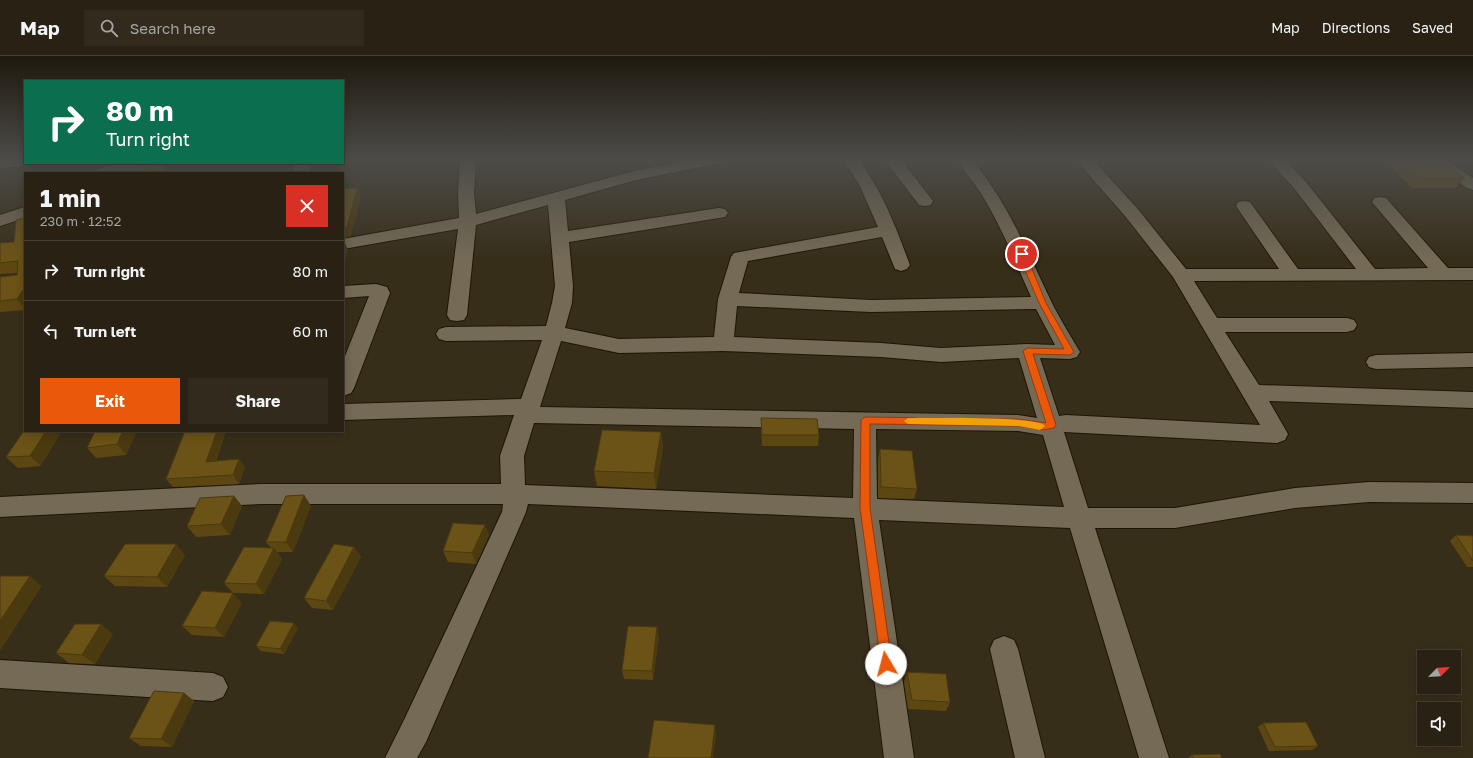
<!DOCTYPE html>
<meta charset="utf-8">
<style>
:root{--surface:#292214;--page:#312a1d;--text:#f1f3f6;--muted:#a5a4a0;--line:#453f34;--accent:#ea580c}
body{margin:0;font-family:"Golos Text",sans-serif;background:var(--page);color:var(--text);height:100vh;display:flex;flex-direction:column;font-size:15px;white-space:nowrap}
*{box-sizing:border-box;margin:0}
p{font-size:13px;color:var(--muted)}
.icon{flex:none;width:22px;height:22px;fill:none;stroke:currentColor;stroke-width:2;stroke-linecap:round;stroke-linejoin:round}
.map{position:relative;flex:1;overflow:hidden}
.details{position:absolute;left:24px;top:116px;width:320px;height:260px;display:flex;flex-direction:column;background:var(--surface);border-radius:0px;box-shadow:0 2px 10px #0003,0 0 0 1px var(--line)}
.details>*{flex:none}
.banner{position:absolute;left:24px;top:24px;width:320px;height:84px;border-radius:0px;box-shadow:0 2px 10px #0003,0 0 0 1px var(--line);background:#0b6e4f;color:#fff;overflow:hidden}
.needle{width:26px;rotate:66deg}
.buttons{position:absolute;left:1417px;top:594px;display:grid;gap:8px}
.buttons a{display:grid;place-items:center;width:44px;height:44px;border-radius:0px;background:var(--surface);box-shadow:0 2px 10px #0003,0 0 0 1px var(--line);font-size:20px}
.pin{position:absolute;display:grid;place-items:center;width:34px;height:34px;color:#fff;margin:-17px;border:2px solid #fff;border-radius:50%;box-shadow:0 1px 4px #0007}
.me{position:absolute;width:44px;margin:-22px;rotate:352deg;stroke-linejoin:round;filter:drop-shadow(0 0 3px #0008)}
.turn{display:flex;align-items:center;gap:14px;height:84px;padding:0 16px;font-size:18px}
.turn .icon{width:52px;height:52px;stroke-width:2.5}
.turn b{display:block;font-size:28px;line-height:34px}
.round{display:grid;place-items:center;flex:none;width:42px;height:42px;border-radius:0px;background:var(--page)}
.head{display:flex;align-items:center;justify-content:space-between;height:68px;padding:0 16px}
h1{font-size:24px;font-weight:700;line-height:30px}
.button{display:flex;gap:8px;margin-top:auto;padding:8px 16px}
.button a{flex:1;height:46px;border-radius:0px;background:var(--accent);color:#fff;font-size:16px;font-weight:700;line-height:46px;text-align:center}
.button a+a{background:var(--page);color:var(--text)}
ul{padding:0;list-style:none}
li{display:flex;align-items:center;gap:12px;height:60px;padding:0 16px;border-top:1px solid var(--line)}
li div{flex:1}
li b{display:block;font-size:15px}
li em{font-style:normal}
header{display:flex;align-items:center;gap:24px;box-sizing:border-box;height:56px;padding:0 20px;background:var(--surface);border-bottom:1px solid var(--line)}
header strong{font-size:19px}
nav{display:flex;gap:22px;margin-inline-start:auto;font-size:14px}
.search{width:280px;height:36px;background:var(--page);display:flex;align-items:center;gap:10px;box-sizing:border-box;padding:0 14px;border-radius:0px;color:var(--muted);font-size:15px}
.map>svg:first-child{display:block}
</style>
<header>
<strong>Map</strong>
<div class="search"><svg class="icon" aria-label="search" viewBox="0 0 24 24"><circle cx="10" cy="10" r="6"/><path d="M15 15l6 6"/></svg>Search here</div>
<nav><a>Map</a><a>Directions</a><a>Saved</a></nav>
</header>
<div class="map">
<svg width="1473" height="702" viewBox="0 0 1473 702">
<rect width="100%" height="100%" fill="#372e1a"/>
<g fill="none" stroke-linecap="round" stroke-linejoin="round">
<defs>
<path id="minor" d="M0,104h25v3h6l-6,3 -25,2z
M460,104h16l-2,33 2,21 158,-43 58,-11h31l-2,3 -85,17 -71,20 3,31 151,-23 6,1 3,4 -3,4 -6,1 -150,24 4,44 -1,17 -7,25 54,11 95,-2 4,-38 13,-42 3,-4 144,-26 -19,-43 -16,-24h16c24,32 37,68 51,105l-3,4 -6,2 -6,-2 -13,-32 -134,24 -9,32 132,7 160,-3c-16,-36 -30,-72 -51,-105 -7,-11 -16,-21 -24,-32h16c37,44 57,96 82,147 8,15 17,30 26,45l-3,5 -7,2 -30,-1 19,58 7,-1 194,10 -87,-148 -48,-61 -49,-56h17l44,48 49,61h93l-43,-63 2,-4 6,-1 6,1 48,67h58l-62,-81 -26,-28h17l21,22 69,87 53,-1 -56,-66 2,-4 6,-1 6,1 62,70h25v12l-279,1 23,37h130l7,2 3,5 -3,5 -7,2h-122l34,53 214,7v16l-204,-7 19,33 -3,6 -8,3 -213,-11 24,76h87l120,-20 74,-6 104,1v20l-104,-1 -74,6 -120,20h-80l74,230h-30l-69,-230 -191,-8 35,238h-30l-30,-240 -326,-14 -2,8 -100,230 -9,16h-32l19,-38 98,-208 1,-8h-243l-260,13v-20l260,-13h241l-1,-28 14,-41 -171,5v-16l178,-5 21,-59 -96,1 -7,-2 -3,-5 3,-5 7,-2 100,-1 6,-23 3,-17 -7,-81 -72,20 -9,90 -3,5 -7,1 -7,-1 -3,-5 11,-86 -115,20v-10l116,-21 -1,-25zM737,250l134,6 165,-3 19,36 -28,-1 -86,4 -60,-5 -147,-6zM561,285l58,12 104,-2 158,6 60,5 78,-4 18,60 -19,-3 -478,-8zM534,367l320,6 -1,69 -328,-13 -1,-29zM876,373l142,2 25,4 21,72 -187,-8z
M882,104h18l3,2 30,39 -2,4 -6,1 -6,-1 -28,-37z
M1428,104h18l27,18v12l-6,-2 -37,-25z
M294,107h16l-1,10h-16z
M376,228l11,3 3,6 -36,95 -3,5 -8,3v-35l26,-65 -26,2v-12z
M1473,297v14l-97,2 -7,-2 -3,-5 3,-5 7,-2z
M1004,580l10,4 4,9 27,109h-30l-25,-109 4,-9z
M0,604l213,13 10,4 5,10 -5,10 -10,4 -213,-13z"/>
<path id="tertiary" d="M115,107h23l-2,3 8,-3h23c-8,11 -32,10 -44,10l2,-3 -8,3h-23l2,-3z
M25,151v11l-25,8v-11z"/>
</defs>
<use href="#minor" stroke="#1e1604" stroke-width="2"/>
<use href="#tertiary" stroke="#1e1604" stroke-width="2"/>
<use href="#minor" fill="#746a55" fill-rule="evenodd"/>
<use href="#tertiary" fill="#746a55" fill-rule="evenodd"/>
</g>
<path fill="#5c4713" d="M1383,104h59l22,18 -8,10h-44z
M25,162v92l-25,2v-35l17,-2v-2l-17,1v-31l14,-1z
M761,362l58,17 -1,11h-56l-1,-17z
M25,373l16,37 -23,2 -12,-11z
M137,375l-11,24 -30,3 -9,-10z
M226,375l-10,30 23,-2 6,8 -6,17 -66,3 -7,-8z
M661,376l2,16 -7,41 -59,-3 -3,-15z
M880,393l37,40 -3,10 -36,-1v-38z
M304,439l7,11 -18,46h-16l5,7 -18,35 -31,-1 -9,-10 47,-35 -5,-6z
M234,440l8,10 -12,29 -34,2 -9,-11z
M485,469l4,10 -13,29 -28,-2 -5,-11z
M1456,479l17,1v31h-6l-17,-26z
M354,491l7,10 -28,53 -21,-2 -8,-10z
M185,499l-18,32 -52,-1 -11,-10z
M242,547l-18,34 -32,-2 -10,-9z
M298,572l-14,26 -23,-3 -5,-5z
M113,578l-18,30 -26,-1 -13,-10z
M659,581l-6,43 -29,-1 -2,-9z
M907,616l43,30 -4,9 -38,-2 -4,-27z
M184,637l10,8 -22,46 -31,-1 -12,-8z
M1263,667l55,23 -6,4 -43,1 -11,-24z
M1192,699l30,3h-34z"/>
<path fill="#4b390f" d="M357,132l4,9 -10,39 -8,3v-11z
M344,184l4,10 -5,18v-26z
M25,231v22l-8,-10z
M46,375h16l-21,35 -11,-10z
M123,375h14l-11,24 -9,-11z
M217,375h9l-14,39 -6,-8z
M661,376l2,16 -7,41 -2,-16z
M239,403l6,8 -6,17 -6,-9z
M304,439l7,11 -18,46 -7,-10z
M234,440l8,10 -12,29 -9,-11z
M485,469l4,10 -13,29 -4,-11z
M176,488l9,11 -18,32 -10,-10z
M354,491l7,10 -28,53 -7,-9z
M274,492l8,11 -18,35 -8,-10z
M30,520l12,10 -42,65v-30z
M233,537l9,10 -18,34 -9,-9z
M294,567l4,5 -14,26 -4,-5z
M101,568l12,10 -18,30 -13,-9z
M657,571l2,10 -6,43 -1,-9z
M184,637l10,8 -22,46 -11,-8z
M715,669l1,9 -3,24h-2z"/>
<path fill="#6b5216" stroke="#4b390f" d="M1400,104h42l22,18h-45z
M161,108l8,9h-33z
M357,132l-10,39 -4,1v-39z
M25,162v69l-8,12 -17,2v-24l17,-2 1,-14 -18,2v-20l14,-1 2,-22z
M761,362l56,1 2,16h-57z
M25,373v2h21l-16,25 -24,1z
M602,374l59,2 -7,41 -60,-2z
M95,375h28l-6,13 -30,4z
M185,375h32l-11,31 33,-3 -6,16 -67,4z
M880,393l32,2 5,38 -36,-2z
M304,439l-18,47h-20l20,-46z
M234,440l-13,28 -34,2 13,-28z
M453,467l32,2 -13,28 -29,-2z
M1456,479l17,1v25z
M125,488h51l-19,33 -53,-1z
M334,488l20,3 -28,54 -22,-3z
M244,491l30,1 -18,36 -32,-1z
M0,520h30l-30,45z
M202,535l31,2 -18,35 -33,-2z
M270,565l24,2 -14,26 -24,-3z
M75,568h26l-19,31 -26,-2z
M628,570l29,1 -5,44 -30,-1z
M907,616l39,2 4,28 -38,-2z
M154,635l30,2 -23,46 -32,-1z
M654,664l61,5 -4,33h-63z
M1306,666l12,24 -43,1 -12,-24z
M1220,698l2,4h-29l-1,-3z"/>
<linearGradient id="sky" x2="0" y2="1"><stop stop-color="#1e190e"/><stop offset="0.51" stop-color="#4d4c49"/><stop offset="1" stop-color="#4d4c49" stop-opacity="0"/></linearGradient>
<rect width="1473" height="202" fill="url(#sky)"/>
<path fill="#ea580c" stroke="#983908" d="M1019,196h6l1,2 20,49 28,49 -4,3 -37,-1 23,71 -2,3 -11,2 -25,-4 -148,-2v84l22,156 -1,4 -5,2 -4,-2 -1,-4 -21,-156 1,-88 4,-3 153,2 28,4 -23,-72 4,-3 37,1 -25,-46 -21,-49z"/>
<path fill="#f59e0b" d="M908,362c19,0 131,-2 137,8l-5,4 -22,-4 -110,-2 -4,-3z"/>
</svg>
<div class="buttons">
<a><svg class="needle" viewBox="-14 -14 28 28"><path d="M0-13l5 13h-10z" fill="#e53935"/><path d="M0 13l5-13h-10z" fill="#a5a4a0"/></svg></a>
<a><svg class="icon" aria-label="sound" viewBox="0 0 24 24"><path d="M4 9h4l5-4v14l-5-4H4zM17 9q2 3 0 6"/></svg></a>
</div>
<div class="pin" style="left:1022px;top:198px;background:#d93025"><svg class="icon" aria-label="arrive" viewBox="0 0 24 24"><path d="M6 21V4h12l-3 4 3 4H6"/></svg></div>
<svg class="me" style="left:886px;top:608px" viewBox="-20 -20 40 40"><circle r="19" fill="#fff"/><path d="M0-13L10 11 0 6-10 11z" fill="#ea580c"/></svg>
<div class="banner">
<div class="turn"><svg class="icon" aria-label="right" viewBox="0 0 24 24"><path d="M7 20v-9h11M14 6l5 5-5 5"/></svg><div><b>80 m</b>Turn right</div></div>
</div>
<section class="details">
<div class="head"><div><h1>1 min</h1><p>230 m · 12:52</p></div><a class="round" style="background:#d93025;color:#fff"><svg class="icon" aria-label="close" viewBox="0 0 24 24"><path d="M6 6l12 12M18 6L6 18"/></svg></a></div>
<ul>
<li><svg class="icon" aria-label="right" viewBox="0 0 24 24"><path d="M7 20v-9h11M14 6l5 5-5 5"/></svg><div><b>Turn right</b></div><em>80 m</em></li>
<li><svg class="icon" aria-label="left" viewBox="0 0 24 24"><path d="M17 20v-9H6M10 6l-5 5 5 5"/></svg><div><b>Turn left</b></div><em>60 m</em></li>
</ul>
<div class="button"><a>Exit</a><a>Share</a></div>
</section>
</div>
